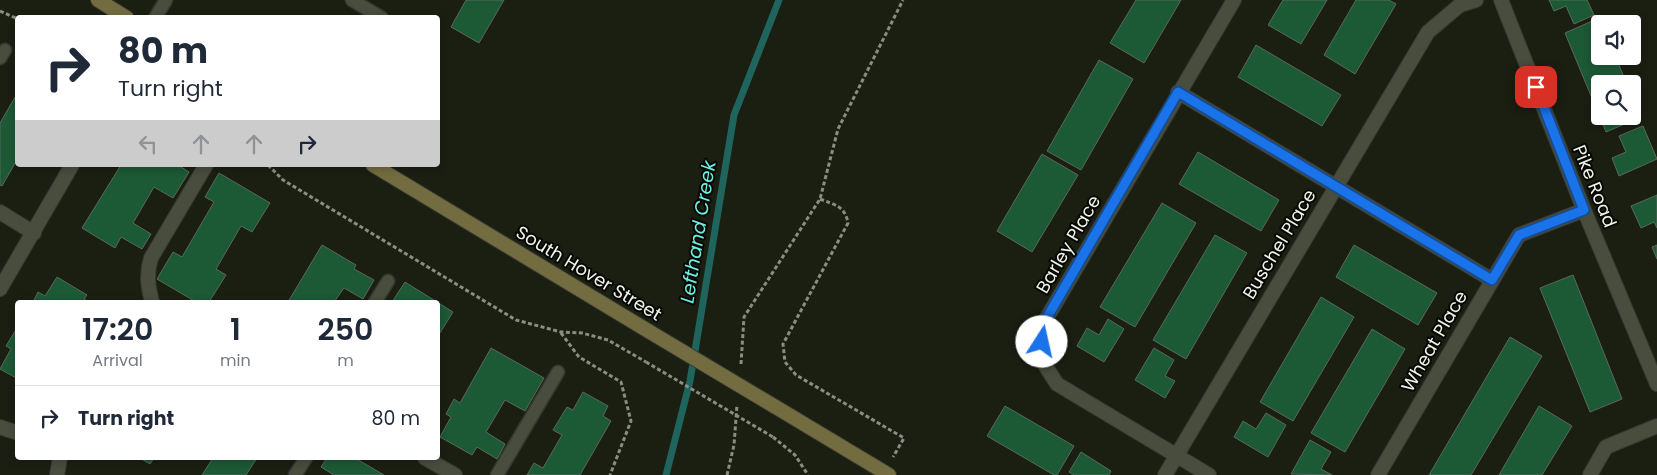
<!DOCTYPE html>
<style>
:root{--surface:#fff;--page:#f2f2f3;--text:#1f2937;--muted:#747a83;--line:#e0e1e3}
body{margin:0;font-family:Poppins,sans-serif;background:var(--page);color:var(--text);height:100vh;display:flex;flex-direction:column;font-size:19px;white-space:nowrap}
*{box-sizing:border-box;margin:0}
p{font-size:16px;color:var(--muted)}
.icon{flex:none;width:28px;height:28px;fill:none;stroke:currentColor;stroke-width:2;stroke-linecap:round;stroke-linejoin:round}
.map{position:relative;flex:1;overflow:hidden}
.sheet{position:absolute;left:15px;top:300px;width:425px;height:160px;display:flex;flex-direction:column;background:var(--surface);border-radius:5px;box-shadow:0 2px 8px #0003}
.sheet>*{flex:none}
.banner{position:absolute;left:15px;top:15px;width:425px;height:152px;border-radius:5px;box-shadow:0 2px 8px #0003;background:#fff;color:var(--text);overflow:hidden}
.tools{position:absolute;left:1591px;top:15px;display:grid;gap:10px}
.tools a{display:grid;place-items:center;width:50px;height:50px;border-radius:5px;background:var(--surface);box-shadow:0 2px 8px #0003;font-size:25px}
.pin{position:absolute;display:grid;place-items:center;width:42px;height:42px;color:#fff;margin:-21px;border-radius:10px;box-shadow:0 2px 8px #0006}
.me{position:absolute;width:55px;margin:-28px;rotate:10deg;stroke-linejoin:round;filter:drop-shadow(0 0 4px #0008)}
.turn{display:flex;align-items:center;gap:18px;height:105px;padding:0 20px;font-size:22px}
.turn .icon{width:65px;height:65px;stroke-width:2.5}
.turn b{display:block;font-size:35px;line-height:42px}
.lanes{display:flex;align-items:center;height:48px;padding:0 20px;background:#0003;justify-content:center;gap:25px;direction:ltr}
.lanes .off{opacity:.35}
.eta{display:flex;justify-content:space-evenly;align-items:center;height:85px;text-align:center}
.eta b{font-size:30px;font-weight:600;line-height:35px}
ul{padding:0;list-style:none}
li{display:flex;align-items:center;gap:15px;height:65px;padding:0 20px;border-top:1px solid var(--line)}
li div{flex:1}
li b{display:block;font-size:19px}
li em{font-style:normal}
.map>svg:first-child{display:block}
</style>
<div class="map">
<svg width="1657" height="475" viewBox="0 0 1657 475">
<rect width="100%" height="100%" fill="#1b1f12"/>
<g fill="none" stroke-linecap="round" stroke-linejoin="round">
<path stroke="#1f645d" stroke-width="7" d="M666,475l24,-94 44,-266 45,-115"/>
</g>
<path fill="#1c5935" stroke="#5a695e" d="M466,0h38l-25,43 -28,-16z
M1136,0h45l-37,63 -34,-20z
M1283,0h44l-26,44 -33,-19z
M1356,0h33l7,4 -41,70 -31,-19z
M1549,0h38l7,15 -20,9 -8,-18 -12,5z
M1599,18l3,6h-2v32h15l12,28h-27v32h32v-19l9,20 -35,15 -41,-99z
M1256,45l85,50 -19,31 -84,-49z
M1099,60l34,19 -52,91 -34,-19z
M18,92v66l-16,28 -2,-1v-62z
M1643,126l14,33 -38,17 -7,-18 14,-6 -7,-16z
M1198,152l81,48 -18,31 -82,-47z
M1042,154l36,21 -46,77 -35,-21z
M121,165h57l11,7 -16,26 -19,-11 -21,36 18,11 -9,15 -21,-12 -6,11 -33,-20z
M219,173l51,30 -18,29 -11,-6 -25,43 10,6 -17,27h-13l-39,-23 16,-27 9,5 32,-55 -9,-5z
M1657,195v33l-3,-6 -13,6 -10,-22z
M1162,203l34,20 -61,104 -35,-20z
M1215,235l32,18 -61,106 -33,-19z
M322,245l34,20 -2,4 20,11 -11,19 -19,-11 -10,14h-46z
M1354,245l83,48 -19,32 -82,-48z
M1657,245v14l-5,-12z
M1573,275l49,124 -32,13 -50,-124z
M57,277l30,18 -3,4 5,3h-56l5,-10 7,4z
M405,282l48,30 -15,24v-34h-46z
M1321,297l33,20 -61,104 -33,-19z
M1108,319l16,10 -20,33 -27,-16 10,-18 12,7z
M17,328h1v51l-18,-10 11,-20 -5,-3z
M1372,329l33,20 -60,103 -34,-19z
M1510,337l32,19 -71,119h-42z
M491,348l53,30 -19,33 -20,-11 -19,32 19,12 -8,15 -20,-12 -5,8 -32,-18 11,-20 -5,-3 8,-15 6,4z
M1154,348l20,12 -9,16 10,5 -10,17 -30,-18z
M583,392l25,14 -5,10 8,5 -31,54h-53l7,-12 9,5 19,-33 -9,-5 14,-23 6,3z
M1005,406l69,40 -17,29h-3l-67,-39z
M1539,406l33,20 -30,49h-43z
M1266,413l20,12 -18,32 -34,-20 9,-16 13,8z
M1310,440l21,12 -10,17 11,6 -41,-1z
M1081,452l30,19 -2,4h-35l-5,-3z
M140,458h14l-4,6z
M213,458h44l-11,17h-44z
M327,458h28l29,17h-50l-13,-8z"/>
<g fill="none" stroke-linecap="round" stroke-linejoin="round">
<defs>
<path id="service" d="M352,0l30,18
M155,18l11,-18
M0,58l5,-8
M375,302l13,-21
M295,475l11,-17
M497,475l61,-103"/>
<path id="minor" d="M1501,0l83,210 73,174
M1178,92l314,188
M0,212l34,21
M0,289l72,-124
M152,302c-4,-16 -6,-28 -1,-44l55,-93
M0,427l18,6
M425,458l30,17
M57,475l3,-17
M1165,475l263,-443 32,-27 16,-5
M1209,475l-152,-91 -16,-25 1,-33 192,-326
M1378,475l141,-240 65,-25
M1590,475l16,-28 51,-21"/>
<path id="secondary" d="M98,0l29,18
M373,165l277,167
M774,406l115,69"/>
</defs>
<use href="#service" stroke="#353830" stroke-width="15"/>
<use href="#minor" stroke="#353830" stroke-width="16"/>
<use href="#secondary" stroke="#353830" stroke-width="16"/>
<path stroke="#898d82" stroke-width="3" stroke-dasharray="4 2.5" stroke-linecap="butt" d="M0,11l18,8
M268,165l15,15 233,140 45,12 21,1 26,7 38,22
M820,199c15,6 25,7 28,24l-65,121 2,18 11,13 108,63 -11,19
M561,333l18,24 42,25 10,39 -21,54
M741,364l3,-47 76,-118 18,-70 65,-129
M773,437l22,18 13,20
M727,475l7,-30 3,-40"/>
<use href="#service" stroke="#484d3e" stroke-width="12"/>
<use href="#minor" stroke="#484d3e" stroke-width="14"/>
<use href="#secondary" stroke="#736c41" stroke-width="14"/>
<defs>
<path id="secondary-bridge" d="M650,332l124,74"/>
</defs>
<use href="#secondary-bridge" stroke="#353830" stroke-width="16" stroke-linecap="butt"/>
<path stroke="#898d82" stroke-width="3" stroke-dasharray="4 2.5" stroke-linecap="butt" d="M646,362l127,75"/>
<use href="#secondary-bridge" stroke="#736c41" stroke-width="14"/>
</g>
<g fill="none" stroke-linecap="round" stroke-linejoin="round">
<defs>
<path id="route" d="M1042,342v-16l136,-234 314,188 27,-45 65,-25 -48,-123"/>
</defs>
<use href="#route" stroke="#114b97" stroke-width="12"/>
<use href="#route" stroke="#1a73e8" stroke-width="9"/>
</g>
<g text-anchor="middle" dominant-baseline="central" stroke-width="4" stroke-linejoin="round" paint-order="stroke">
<g font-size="18" fill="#f0f3ea" stroke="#070804">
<text transform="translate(1595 186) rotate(68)">Pike Road</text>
<text transform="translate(1068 244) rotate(-60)">Barley Place</text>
<text transform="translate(1279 244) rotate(-59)">Buschel Place</text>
<text transform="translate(589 273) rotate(31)">South Hover Street</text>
<text transform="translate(1434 341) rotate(-60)">Wheat Place</text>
</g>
<g font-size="19" font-style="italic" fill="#6fefe1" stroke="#070804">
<text transform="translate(698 232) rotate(-81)">Lefthand Creek</text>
</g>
</g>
</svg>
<div class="tools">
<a><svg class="icon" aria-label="sound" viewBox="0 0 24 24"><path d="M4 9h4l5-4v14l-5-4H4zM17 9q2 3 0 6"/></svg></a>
<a><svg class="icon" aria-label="search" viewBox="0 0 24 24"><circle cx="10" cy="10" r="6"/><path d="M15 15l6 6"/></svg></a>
</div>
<div class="pin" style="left:1536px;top:87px;background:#d93025"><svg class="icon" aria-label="arrive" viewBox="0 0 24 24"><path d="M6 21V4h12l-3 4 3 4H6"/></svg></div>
<svg class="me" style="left:1042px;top:342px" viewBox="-20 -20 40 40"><circle r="19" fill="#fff"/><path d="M0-13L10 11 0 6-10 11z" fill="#1a73e8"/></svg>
<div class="banner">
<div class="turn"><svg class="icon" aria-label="right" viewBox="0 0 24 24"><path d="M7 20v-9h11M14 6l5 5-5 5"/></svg><div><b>80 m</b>Turn right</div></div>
<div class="lanes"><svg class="icon off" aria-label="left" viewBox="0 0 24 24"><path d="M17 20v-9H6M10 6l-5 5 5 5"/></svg><svg class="icon off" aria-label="ahead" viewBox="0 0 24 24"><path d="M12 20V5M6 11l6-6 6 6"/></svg><svg class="icon off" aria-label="ahead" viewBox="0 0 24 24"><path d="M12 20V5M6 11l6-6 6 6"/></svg><svg class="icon" aria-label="right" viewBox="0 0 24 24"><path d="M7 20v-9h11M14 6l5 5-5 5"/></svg></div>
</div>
<section class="sheet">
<div class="eta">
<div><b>17:20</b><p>Arrival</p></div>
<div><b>1</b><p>min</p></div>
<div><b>250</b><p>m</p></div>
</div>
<ul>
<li><svg class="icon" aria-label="right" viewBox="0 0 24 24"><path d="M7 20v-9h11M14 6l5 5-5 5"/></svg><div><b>Turn right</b></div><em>80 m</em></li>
</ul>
</section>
</div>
